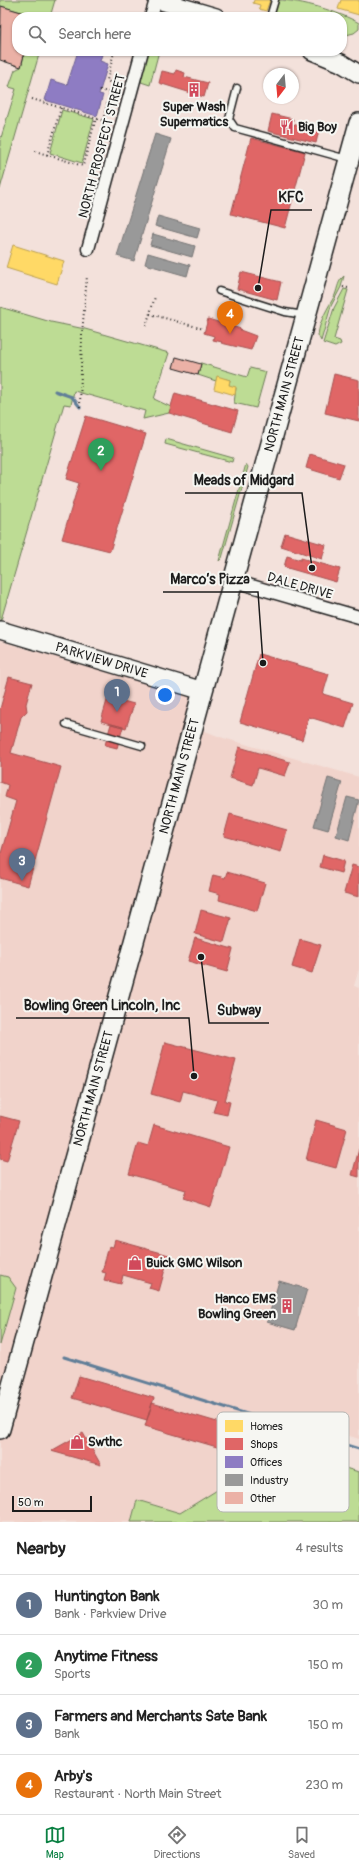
<!DOCTYPE html>
<html lang="en">
<head>
<meta charset="utf-8">
<style>
	body { margin:0; font-family:Pangolin,sans-serif; background:#f6f6f6; color:#222 }
	.compass { position:absolute; left:263px; top:68px; width:36px; height:36px; border-radius:50%; background:#fff; box-shadow:0 1px 3px #0004; rotate:196deg }
	.scale { position:absolute; left:12px; bottom:10px; width:80px; box-sizing:border-box; padding-left:4px; border:2px solid #1c1c1c; border-top:0; font-size:11px; line-height:14px; white-space:nowrap; color:#1c1c1c; -webkit-text-stroke:3px #f6f6f2; paint-order:stroke }
	.you { position:absolute; left:165px; top:695px; width:14px; height:14px; margin:-10px; border:3px solid #fff; border-radius:50%; background:#1a73e8; box-shadow:0 0 0 6px #1a73e833 }
	.badge { display:grid; place-items:center; width:26px; height:26px; border-radius:50%; background:#0b8043; color:#fff; font-size:13px; font-weight:700 }
	.pin { position:absolute; translate:-50% -33px; filter:drop-shadow(0 1px 2px #0008) }
	.pin::after { content:''; position:absolute; top:21px; width:14px; height:12px; background:inherit; clip-path:polygon(0 0,100% 0,50% 100%) }
	.list { margin:0; padding:0; list-style:none }
	h2 { display:flex; justify-content:space-between; align-items:center; height:52px; margin:0; padding:0 16px; font-size:17px }
	h2 small { font-size:13px; font-weight:400; color:#767676 }
	.list li { display:grid; grid-template-columns:26px 1fr auto; gap:12px; align-items:center; box-sizing:border-box; height:60px; padding:0 16px; border-top:1px solid #e0e0e0 }
	.list b { display:block; font-size:15px; white-space:nowrap }
	.list p { margin:0; font-size:13px; white-space:nowrap; color:#767676 }
	.list em { font-size:13px; font-style:normal; color:#767676 }
	.icon { flex:none; width:22px; height:22px; fill:none; stroke:currentColor; stroke-width:2; stroke-linecap:round; stroke-linejoin:round }
	.map { position:relative; flex:none; width:359px; height:1522px; overflow:hidden }
	.search { position:absolute; background:#fff; box-shadow:0 1px 3px #0004; left:12px; right:12px; top:12px; height:44px; display:flex; align-items:center; gap:10px; box-sizing:border-box; padding:0 14px; border-radius:16px; color:#767676; font-size:15px }
	.sheet { height:292px; background:#fff }
	nav { display:flex; justify-content:space-around; align-items:center; box-sizing:border-box; height:56px; border-top:1px solid #e0e0e0; background:#fff; font-size:11px; color:#767676 }
	nav a { display:grid; justify-items:center; gap:2px }
	nav .on { color:#0b8043 }
	.map>svg:first-child { display:block }
	.built { fill:#f1d3cb }
	.green { fill:#bddc94; stroke:#6c7c58 }
	.homes { fill:#ffd966; stroke:#bba050 }
	.shops { fill:#e06666; stroke:#a55050 }
	.offices { fill:#8e7cc3; stroke:#6c5f91 }
	.industry { fill:#999; stroke:#747474 }
	.lines { fill:none; stroke-linecap:round; stroke-linejoin:round }
	.stream { stroke:#617e98; stroke-width:3 }
	.building { fill:#ebb1a6; stroke:#1c1c1c }
	.lane-casing { stroke:#1c1c1c; stroke-width:9 }
	.street-casing { stroke:#1c1c1c; stroke-width:15 }
	.secondary-casing { stroke:#1c1c1c; stroke-width:20 }
	.primary-casing { stroke:#1c1c1c; stroke-width:22 }
	.path { stroke:#1c1c1c; stroke-width:2; stroke-dasharray:1 3; stroke-linecap:butt }
	.lane { stroke:#f6f6f2; stroke-width:6 }
	.street { stroke:#f6f6f2; stroke-width:12 }
	.secondary { stroke:#f6f6f2; stroke-width:17 }
	.primary { stroke:#f6f6f2; stroke-width:19 }
	.labels { text-anchor:middle; dominant-baseline:central; stroke-width:4; stroke-linejoin:round; paint-order:stroke }
	.poi-label { font-size:13px; font-weight:bold; fill:#1c1c1c; stroke:#f6f6f2; text-anchor:start }
	.street-label { font-size:13px; fill:#1c1c1c; stroke:#f6f6f2 }
	.key { fill:#f6f6f2; stroke:#b5b5b2; stroke-width:1 }
	.key-label { font-size:11px; fill:#1c1c1c }
	.leader { fill:none; stroke:#1c1c1c; stroke-width:1.5 }
	.callout-dot { fill:#1c1c1c; stroke:#f6f6f2; stroke-width:1.5 }
	.callout-label { font-size:14px; text-anchor:middle; font-weight:bold; fill:#1c1c1c; stroke:#f6f6f2; stroke-width:4; stroke-linejoin:round; paint-order:stroke }
</style>
</head>
<body>
<div class="map">
<svg width="359" height="1522" viewBox="0 0 359 1522">
	<rect width="100%" height="100%" fill="#f3e1db"/>
	<filter id="ink" filterUnits="userSpaceOnUse"><feTurbulence type="fractalNoise" baseFrequency=".025" numOctaves="2"/><feDisplacementMap in="SourceGraphic" scale="8" xChannelSelector="R" yChannelSelector="G"/><feConvolveMatrix kernelMatrix="1 2 1 2 8 2 1 2 1" color-interpolation-filters="sRGB"/></filter>
	<g filter="url(#ink)">
		<path class="built" d="M 0,641 L 193,697 L 186,723 L 220,737 L 359,777 L 359,969 L 354,986 L 359,988 L 359,1439 L 293,1418 L 282,1450 L 180,1513 L 137,1500 L 131,1522 L 0,1522 L 0,1345 L 16,1288 L 0,1275 Z"/>
		<path class="green" d="M 0,0 L 55,0 L 50,17 L 38,17 L 0,6 Z
			M 278,0 C 300,0 340,12 359,23 L 359,29 L 354,33 L 342,36 L 342,17 L 274,17 Z
			M 25,51 L 40,51 L 0,189 L 0,141 L 16,89 L 9,87 L 15,70 L 21,67 Z
			M 147,51 L 159,51 L 150,85 L 141,82 L 141,73 Z
			M 62,110 L 94,119 L 82,163 L 50,153 Z
			M 344,276 L 341,287 L 331,306 L 321,341 L 318,335 C 320,319 328,308 335,295 C 338,287 338,281 344,276 Z
			M 344,289 L 348,290 L 334,339 L 340,341 L 341,344 L 335,347 L 323,343 L 334,308 Z
			M 0,307 L 51,322 L 85,329 L 169,353 L 154,399 L 171,407 L 169,413 L 143,419 L 145,411 L 74,391 L 71,405 L 64,404 L 1,620 L 0,620 Z
			M 201,363 L 247,377 L 250,368 L 266,372 L 256,408 L 234,403 L 236,388 L 229,385 L 230,380 L 217,377 L 216,381 L 198,375 Z
			M 166,439 L 233,458 L 232,462 L 165,444 Z
			M 246,464 L 248,467 L 222,558 L 219,561 Z
			M 0,1275 L 8,1277 L 16,1288 L 0,1345 Z
			M 282,1450 L 359,1472 L 359,1522 L 131,1522 L 137,1500 L 180,1513 Z"/>
		<path class="homes" d="M 254,0 L 270,0 L 266,11 L 259,9 L 260,5 L 253,3 Z
			M 341,0 L 359,0 L 359,15 L 338,9 Z
			M 13,245 L 64,261 L 57,284 L 6,268 Z
			M 217,376 L 230,380 L 229,385 L 236,387 L 235,395 L 214,389 Z"/>
		<path class="shops" d="M 176,70 L 185,73 L 184,77 L 208,83 L 204,97 L 159,83 L 162,71 L 175,74 Z
			M 272,114 L 293,119 L 292,124 L 319,130 L 316,143 L 268,131 Z
			M 251,138 L 305,152 L 285,228 L 231,214 Z
			M 241,272 L 281,282 L 277,300 L 237,289 Z
			M 208,319 L 241,329 L 240,330 L 256,336 L 251,350 L 221,343 L 222,342 L 213,340 L 214,336 L 204,333 Z
			M 334,374 L 359,380 L 359,421 L 325,413 Z
			M 175,393 L 238,411 L 232,432 L 169,413 Z
			M 86,416 L 146,434 L 110,551 L 62,539 L 79,483 L 66,479 Z
			M 310,454 L 344,464 L 339,478 L 306,468 Z
			M 285,533 L 326,545 L 322,559 L 281,546 Z
			M 287,556 L 301,560 L 301,558 L 340,569 L 336,582 L 284,567 Z
			M 259,654 L 329,674 L 323,694 L 353,703 L 345,728 L 309,717 L 302,740 L 240,722 Z
			M 9,677 L 32,683 L 26,704 L 27,711 L 21,717 L 11,753 L 61,767 L 28,886 L 0,878 L 0,852 L 1,853 L 16,801 L 5,797 L 8,785 L 0,782 L 0,709 Z
			M 108,697 L 134,704 L 126,728 L 101,721 Z
			M 111,724 L 123,727 L 117,748 L 105,745 Z
			M 239,747 L 290,762 L 285,776 L 258,768 L 253,785 L 230,778 Z
			M 230,814 L 287,830 L 281,852 L 224,836 Z
			M 323,855 L 344,861 L 341,873 L 320,867 Z
			M 352,865 L 359,867 L 359,897 L 344,893 Z
			M 227,872 L 265,883 L 257,911 L 219,900 L 220,894 L 209,891 L 213,875 L 225,878 Z
			M 201,910 L 231,918 L 224,942 L 195,934 Z
			M 195,938 L 233,949 L 227,972 L 188,961 Z
			M 300,939 L 321,945 L 312,973 L 292,967 Z
			M 165,1042 L 236,1060 L 225,1101 L 230,1102 L 227,1115 L 213,1112 L 217,1100 L 183,1091 L 180,1102 L 151,1094 Z
			M 0,1116 L 19,1121 L 7,1161 L 0,1159 Z
			M 316,1120 L 347,1129 L 336,1168 L 306,1160 Z
			M 154,1125 L 229,1147 L 211,1207 L 183,1198 L 186,1190 L 129,1174 L 138,1143 L 148,1146 Z
			M 359,1149 L 359,1177 L 352,1175 Z
			M 115,1240 L 169,1255 L 159,1291 L 149,1288 L 151,1283 L 123,1275 L 121,1284 L 104,1280 L 106,1273 L 102,1272 L 109,1246 L 113,1247 Z
			M 79,1376 L 154,1398 L 147,1420 L 72,1398 Z
			M 152,1403 L 248,1431 L 241,1454 L 145,1426 Z
			M 83,1433 L 101,1465 L 51,1451 Z"/>
		<path class="offices" d="M 78,51 L 103,51 L 100,61 L 108,64 L 99,94 L 103,95 L 97,116 L 45,100 L 51,80 L 67,85 Z"/>
		<path class="industry" d="M 155,134 L 171,139 L 134,261 L 117,256 Z
			M 158,216 L 200,228 L 197,238 L 155,226 Z
			M 153,234 L 195,246 L 192,257 L 150,245 Z
			M 148,253 L 190,265 L 187,276 L 145,264 Z
			M 328,778 L 342,782 L 328,830 L 314,826 Z
			M 347,797 L 359,800 L 349,840 L 336,836 Z
			M 279,1281 L 307,1289 L 295,1330 L 267,1322 Z"/>
		<g class="lines">
			<path class="stream" d="M 55,391 L 72,397 L 80,407
				M 64,1357 L 359,1449"/>
		</g>
		<path class="building" d="M 1,6 L 38,17 L 17,17 L 17,51 L 25,51 L 21,67 L 0,60 Z
			M 176,357 L 201,364 L 198,375 L 173,368 Z"/>
		<g class="lines">
			<defs>
				<path id="lane" d="M 270,17 L 275,0
					M 237,88 L 229,119 L 235,128 L 347,159
					M 219,291 L 285,312 L 304,315
					M 66,724 L 142,746"/>
				<path id="street" d="M 151,17 L 156,0
					M 88,249 L 142,51
					M 234,581 L 359,617"/>
				<g id="secondary">
					<path d="M 158,0 L 216,17"/>
					<path d="M 312,51 L 341,63 L 359,74"/>
					<path id="s1" d="M 0,630 L 203,691"/>
				</g>
				<g id="primary">
					<path id="s2" d="M 0,1429 L 359,123"/>
				</g>
			</defs>
			<use href="#lane" class="lane-casing"/>
			<use href="#street" class="street-casing"/>
			<use href="#secondary" class="secondary-casing"/>
			<use href="#primary" class="primary-casing"/>
			<path class="path" d="M 100,90 L 119,95
				M 32,99 L 111,123
				M 103,120 L 112,85 L 107,80 L 114,52 L 112,51
				M 35,151 L 83,166 L 96,118
				M 47,155 L 61,108
				M 343,287 L 348,288
				M 150,314 L 204,329
				M 146,326 L 155,297
				M 80,407 L 82,334 L 87,276"/>
			<use href="#lane" class="lane"/>
			<use href="#street" class="street"/>
			<use href="#secondary" class="secondary"/>
			<use href="#primary" class="primary"/>
		</g>
	</g>
	<defs>
		<symbol id="building-bare" viewBox="-9 -9 18 18"><path d="M-4-6H4V6H1V3H-1V6H-4ZM-2.5-4.3h1.7v1.8h-1.7ZM.8-4.3h1.7v1.8H.8ZM-2.5-1h1.7V.8h-1.7ZM.8-1h1.7V.8H.8Z" fill="#d1495b" stroke="#f6f6f2" stroke-width="2.5" paint-order="stroke"/></symbol>
		<symbol id="restaurant-bare" viewBox="-9 -9 18 18"><path d="M-5-6h1v4h1v-4h1v4h1v-4h1v5L-1.5 .5V6h-2V.5L-5-1ZM5-6V6H3V1.5H1.5Q1.5-4 5-6Z" fill="#d1495b" stroke="#f6f6f2" stroke-width="2.5" paint-order="stroke"/></symbol>
		<symbol id="shop-bare" viewBox="-9 -9 18 18"><path d="M-5-2.5h2.3a2.7 3.5 0 0 1 5.4 0H5L5.5 6h-11ZM-1.5-2.5h3a1.5 2.3 0 0 0-3 0Z" fill="#d1495b" stroke="#f6f6f2" stroke-width="2.5" paint-order="stroke"/></symbol>
	</defs>
	<g fill-rule="evenodd">
		<use href="#building-bare" x="184" y="80" width="20" height="20"/>
		<use href="#restaurant-bare" x="277" y="117" width="20" height="20"/>
		<use href="#shop-bare" x="125" y="1253" width="20" height="20"/>
		<use href="#building-bare" x="277" y="1296" width="20" height="20"/>
		<use href="#shop-bare" x="67" y="1432" width="20" height="20"/>
	</g>
	<g class="labels">
		<g class="poi-label">
			<text x="194" y="107" text-anchor="middle">Super Wash<tspan x="194" dy="15">Supermatics</tspan></text>
			<text x="298" y="127">Big Boy</text>
			<text x="146" y="1263">Buick GMC Wilson</text>
			<text x="276" y="1299" text-anchor="end">Hanco EMS<tspan x="276" dy="15">Bowling Green</tspan></text>
			<text x="88" y="1442">Swthc</text>
		</g>
		<g class="street-label">
			<text transform="translate(102 146) rotate(-75)">NORTH PROSPECT STREET</text>
			<text stroke="none"><textPath href="#s2" startOffset="1073">NORTH MAIN STREET</textPath></text>
			<text transform="translate(300 586) rotate(16)">DALE DRIVE</text>
			<text stroke="none"><textPath href="#s1" startOffset="106">PARKVIEW DRIVE</textPath></text>
			<text stroke="none"><textPath href="#s2" startOffset="677">NORTH MAIN STREET</textPath></text>
			<text stroke="none"><textPath href="#s2" startOffset="353">NORTH MAIN STREET</textPath></text>
		</g>
	</g>
	<rect x="217" y="1412" width="132" height="100" rx="6" class="key"/>
	<rect x="225" y="1420" width="18" height="12" fill="#ffd966"/>
	<rect x="225" y="1438" width="18" height="12" fill="#e06666"/>
	<rect x="225" y="1456" width="18" height="12" fill="#8e7cc3"/>
	<rect x="225" y="1474" width="18" height="12" fill="#999"/>
	<rect x="225" y="1492" width="18" height="12" fill="#ebb1a6"/>
	<g class="key-label">
		<text x="250" y="1430">Homes</text>
		<text x="250" y="1448">Shops</text>
		<text x="250" y="1466">Offices</text>
		<text x="250" y="1484">Industry</text>
		<text x="250" y="1502">Other</text>
	</g>
	<path class="leader" d="M258 288L271 210H312M312 568L302 493H185M263 663L258 592H163M194 1076L189 1018H16M201 957L209 1023H269"/>
	<g class="callout-dot">
		<circle cx="258" cy="288" r="4"/>
		<circle cx="312" cy="568" r="4"/>
		<circle cx="263" cy="663" r="4"/>
		<circle cx="194" cy="1076" r="4"/>
		<circle cx="201" cy="957" r="4"/>
	</g>
	<g class="callout-label">
		<text x="291" y="202">KFC</text>
		<text x="244" y="485">Meads of Midgard</text>
		<text x="210" y="584">Marco’s Pizza</text>
		<text x="102" y="1010">Bowling Green Lincoln, Inc</text>
		<text x="239" y="1015">Subway</text>
	</g>
</svg>
<svg class="compass" viewBox="-18 -18 36 36"><path d="M0-13l5 13h-10z" fill="#e53935"/><path d="M0 13l5-13h-10z" fill="#767676"/></svg>
<div class="scale">50 m</div>
<div class="you"></div>
<div class="pin badge" style="left:117px;top:712px;background:#5c6f8a">1</div>
<div class="pin badge" style="left:101px;top:471px;background:#2e9e5b">2</div>
<div class="pin badge" style="left:22px;top:881px;background:#5c6f8a">3</div>
<div class="pin badge" style="left:230px;top:334px;background:#e8710a">4</div>
<div class="search"><svg class="icon" aria-label="search" viewBox="0 0 24 24"><circle cx="10" cy="10" r="6"/><path d="M15 15l6 6"/></svg>Search here</div>
</div>
<section class="sheet">
<h2>Nearby<small>4 results</small></h2>
<ul class="list">
<li><span class="badge" style="background:#5c6f8a">1</span><div><b>Huntington Bank</b><p>Bank · Parkview Drive</p></div><em>30 m</em></li>
<li><span class="badge" style="background:#2e9e5b">2</span><div><b>Anytime Fitness</b><p>Sports</p></div><em>150 m</em></li>
<li><span class="badge" style="background:#5c6f8a">3</span><div><b>Farmers and Merchants Sate Bank</b><p>Bank</p></div><em>150 m</em></li>
<li><span class="badge" style="background:#e8710a">4</span><div><b>Arby's</b><p>Restaurant · North Main Street</p></div><em>230 m</em></li>
</ul>
</section>
<nav>
<a class="on"><svg class="icon" aria-label="map" viewBox="0 0 24 24"><path d="M3 6l6-2 6 2 6-2v14l-6 2-6-2-6 2zM9 4v14M15 6v14"/></svg>Map</a>
<a><svg class="icon" aria-label="directions" viewBox="0 0 24 24"><path d="M12 3l9 9-9 9-9-9zM9 14v-3h6M13 9l2 2-2 2"/></svg>Directions</a>
<a><svg class="icon" aria-label="saved" viewBox="0 0 24 24"><path d="M7 4h10v16l-5-4-5 4z"/></svg>Saved</a>
</nav>
</body>
</html>
